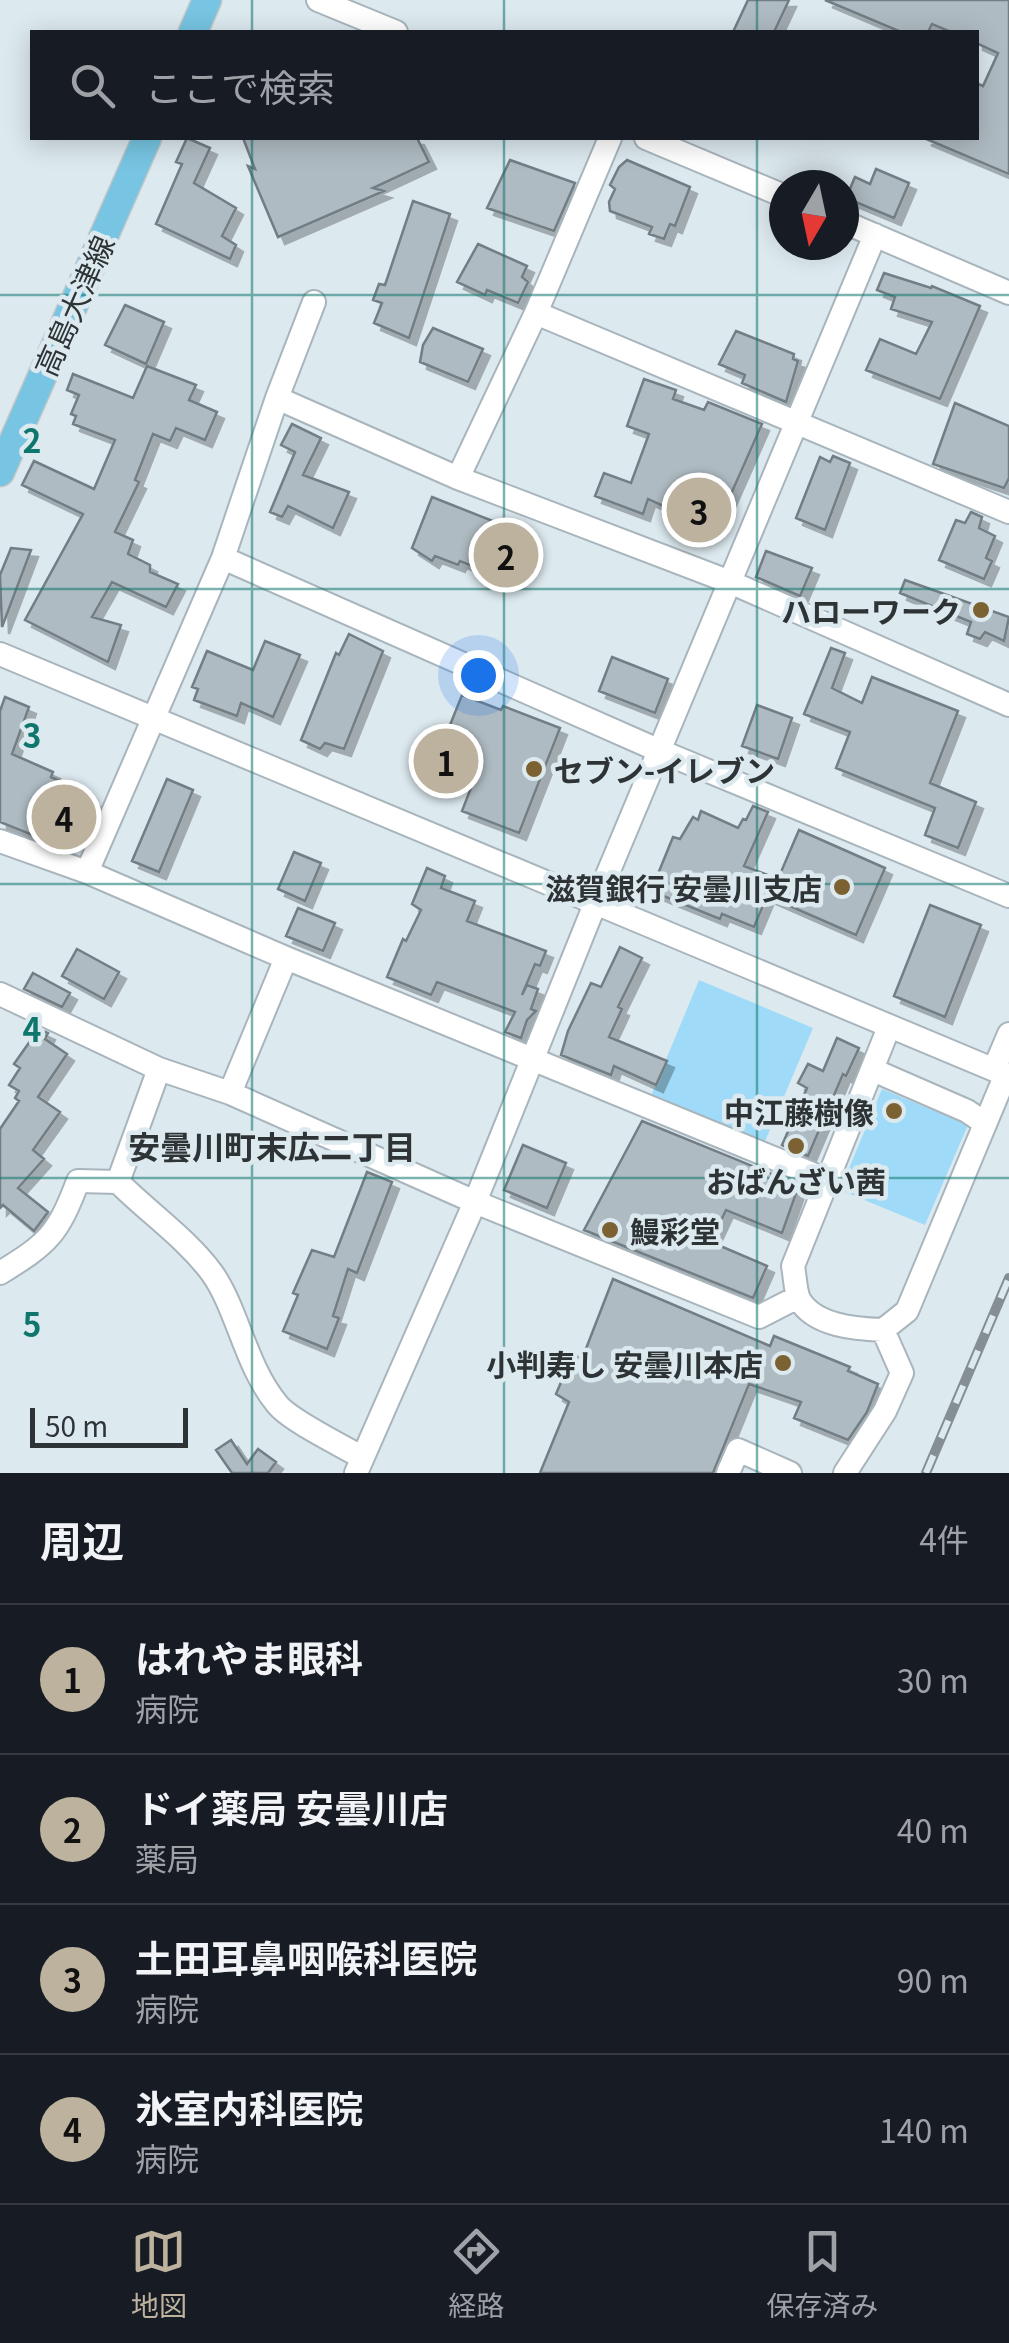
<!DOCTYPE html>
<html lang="ja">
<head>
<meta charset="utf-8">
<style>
	body { margin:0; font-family:Georgia,"Noto Sans JP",serif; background:#242831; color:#f1f3f6 }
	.compass { position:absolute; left:769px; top:170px; width:90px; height:90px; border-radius:50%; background:#171b24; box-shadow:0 5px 25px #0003; rotate:189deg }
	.scale { position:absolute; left:30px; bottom:25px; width:158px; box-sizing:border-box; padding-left:10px; border:5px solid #2e3336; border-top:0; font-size:28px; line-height:35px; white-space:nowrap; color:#2e3336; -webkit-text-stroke:8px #dce9ef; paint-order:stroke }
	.you { position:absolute; left:478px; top:675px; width:35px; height:35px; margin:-25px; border:8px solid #fff; border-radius:50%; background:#1a73e8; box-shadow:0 0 0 15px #1a73e833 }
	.badge { display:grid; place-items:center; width:65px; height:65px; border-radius:50%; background:#bcb29e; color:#111; font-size:32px; font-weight:700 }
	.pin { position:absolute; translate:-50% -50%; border:5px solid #fff; box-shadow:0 2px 10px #0006 }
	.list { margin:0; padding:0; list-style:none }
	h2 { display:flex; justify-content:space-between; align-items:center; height:130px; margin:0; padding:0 40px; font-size:42px }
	h2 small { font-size:32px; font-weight:400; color:#9ea1a6 }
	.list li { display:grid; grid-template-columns:65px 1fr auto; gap:30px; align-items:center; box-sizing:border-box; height:150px; padding:0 40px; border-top:2px solid #363941 }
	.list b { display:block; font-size:38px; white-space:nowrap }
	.list p { margin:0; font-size:32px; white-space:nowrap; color:#9ea1a6 }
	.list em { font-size:32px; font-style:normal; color:#9ea1a6 }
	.icon { flex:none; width:55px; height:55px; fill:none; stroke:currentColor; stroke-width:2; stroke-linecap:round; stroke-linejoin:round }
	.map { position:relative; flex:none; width:1009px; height:1473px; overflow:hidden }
	.search { position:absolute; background:#171b24; box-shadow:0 5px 25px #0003; left:30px; right:30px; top:30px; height:110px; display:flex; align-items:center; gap:25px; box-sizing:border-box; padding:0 35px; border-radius:0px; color:#9ea1a6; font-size:38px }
	.sheet { height:730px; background:#171b24 }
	nav { display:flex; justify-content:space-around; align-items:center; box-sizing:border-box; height:140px; border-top:2px solid #363941; background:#171b24; font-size:28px; color:#9ea1a6 }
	nav a { display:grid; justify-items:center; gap:5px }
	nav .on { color:#bcb29e }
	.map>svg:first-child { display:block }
	.green { fill:#9fdbf9 }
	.building { fill:#afbbc2; stroke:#737e84; stroke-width:2.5; filter:url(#shadow) }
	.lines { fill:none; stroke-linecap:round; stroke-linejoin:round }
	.minor-casing { stroke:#a9b5bc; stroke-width:26 }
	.major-casing { stroke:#c4c6c7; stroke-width:31 }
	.minor { stroke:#fff; stroke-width:22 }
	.major { stroke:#77c5e2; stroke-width:28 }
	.rail-casing { stroke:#858e92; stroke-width:10 }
	.rail { stroke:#dce9ef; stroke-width:6; stroke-dasharray:19; stroke-linecap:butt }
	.grid { fill:none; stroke:#0f766e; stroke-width:2.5; stroke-opacity:0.55 }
	.poi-dot { fill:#7c6233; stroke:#dce9ef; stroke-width:4 }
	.labels { text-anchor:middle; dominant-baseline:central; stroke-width:9; stroke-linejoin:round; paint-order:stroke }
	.street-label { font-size:30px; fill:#2e3336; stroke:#dce9ef }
	.poi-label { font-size:30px; font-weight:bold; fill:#2e3336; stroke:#dce9ef; text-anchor:end }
	.neighbourhood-label { font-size:32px; font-weight:bold; fill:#2e3336; stroke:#dce9ef }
	.grid-label { font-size:32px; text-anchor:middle; font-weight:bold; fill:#0f766e; stroke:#dce9ef; stroke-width:9; stroke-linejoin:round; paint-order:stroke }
</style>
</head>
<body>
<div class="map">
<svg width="1009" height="1473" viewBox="0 0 1009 1473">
	<defs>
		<filter id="shadow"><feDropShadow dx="7" dy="7" stdDeviation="0" flood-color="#0004"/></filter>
	</defs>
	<rect width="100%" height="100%" fill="#dce9ef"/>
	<path class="green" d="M 699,980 L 813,1028 L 763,1146 L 650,1098 Z
		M 882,1089 L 968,1125 L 925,1225 L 840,1190 Z"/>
	<path class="building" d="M 748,0 L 789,0 L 774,32 L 733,32 Z
		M 825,0 L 1009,0 L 1009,174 L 924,138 L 976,138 L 976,83 L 983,86 L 998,53 L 976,43 L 976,32 L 951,32 L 932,24 L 928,32 L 901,32 Z
		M 187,138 L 210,148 L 194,183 L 236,208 L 222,236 L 236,245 L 230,259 L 156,224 L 182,164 L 176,162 Z
		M 243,138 L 417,138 L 429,162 L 373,188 L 384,191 L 278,237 L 248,166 L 255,169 Z
		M 510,160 L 575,183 L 554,231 L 487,208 Z
		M 627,160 L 690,187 L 675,226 L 670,224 L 664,239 L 649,234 L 652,227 L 610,211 L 609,202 L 615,189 L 610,185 L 619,167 Z
		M 876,169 L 909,183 L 894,218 L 846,198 L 855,177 L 870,184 Z
		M 413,201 L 450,214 L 409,338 L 374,323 L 382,303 L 373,300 L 379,284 L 385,285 Z
		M 478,244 L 527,266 L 522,277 L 528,282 L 518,303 L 487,290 L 485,295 L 457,282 Z
		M 884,273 L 931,288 L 932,286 L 980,306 L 940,399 L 866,370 L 880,339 L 916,354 L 932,322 L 891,309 L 895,297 L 877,290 Z
		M 125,305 L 164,322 L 146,364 L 105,345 Z
		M 433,328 L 483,349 L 468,382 L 420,362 L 423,345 Z
		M 736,331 L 794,354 L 793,359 L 798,361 L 786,402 L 742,383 L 745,375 L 719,364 Z
		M 147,366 L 196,385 L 189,400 L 217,412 L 205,440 L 176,428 L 170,441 L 153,434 L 135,480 L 139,482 L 115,532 L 133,540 L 128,554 L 150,565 L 150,572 L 178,584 L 166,607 L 112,582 L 92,617 L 121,625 L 108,662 L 25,620 L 83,514 L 22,485 L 34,461 L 94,489 L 115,440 L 73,424 L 76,416 L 71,414 L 79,395 L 67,390 L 73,374 L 133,398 Z
		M 644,379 L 676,390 L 673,399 L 704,410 L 708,402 L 762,424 L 716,528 L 707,524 L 692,526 L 681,514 L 648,499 L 643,514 L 595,496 L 604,473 L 631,483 L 649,434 L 627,426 Z
		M 955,403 L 1009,426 L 1009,478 L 1004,488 L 933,464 Z
		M 292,424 L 321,438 L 303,475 L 349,492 L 333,528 L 288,506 L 282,517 L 270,512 L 295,452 L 281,445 Z
		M 833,456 L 850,463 L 825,530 L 796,518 L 820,457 L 830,462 Z
		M 432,497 L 528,535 L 510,581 L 460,561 L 458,565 L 435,556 L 432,561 L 412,548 Z
		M 971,512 L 982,517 L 979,528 L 995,536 L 986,558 L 992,561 L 984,579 L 939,560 L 956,520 L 965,523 Z
		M 11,548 L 31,550 L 2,627 L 0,575 Z
		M 766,551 L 812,568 L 800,596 L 756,577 Z
		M 905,580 L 1009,617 L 1004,641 L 985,632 L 980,639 L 967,634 L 971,622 L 900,593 Z
		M 349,634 L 383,651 L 344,749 L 325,743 L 320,749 L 301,740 L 336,653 L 339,655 Z
		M 265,641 L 300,655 L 273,717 L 241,703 L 237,716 L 194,700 L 198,689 L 192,687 L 207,651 L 253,670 Z
		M 831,648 L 845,653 L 832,688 L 862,703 L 872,677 L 958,711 L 930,783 L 976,802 L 958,848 L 925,835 L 935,808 L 836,768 L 850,732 L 804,714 Z
		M 612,657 L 668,679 L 655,713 L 599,691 Z
		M 462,695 L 501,710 L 503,706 L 560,728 L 519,833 L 462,811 L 474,780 L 434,765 Z
		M 5,697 L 29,707 L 12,754 L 53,772 L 51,777 L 66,784 L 63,791 L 99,807 L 84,841 L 68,834 L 62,847 L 0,822 L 0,711 Z
		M 757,705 L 792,718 L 778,759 L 742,746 Z
		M 167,779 L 193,790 L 159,872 L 132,861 Z
		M 753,806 L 768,812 L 744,866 L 778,879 L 799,830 L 885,868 L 856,935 L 767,896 L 754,927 L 722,914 L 720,919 L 651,891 L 673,837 L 680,839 L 693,817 L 698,820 L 701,811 L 738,828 L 743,819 L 746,820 Z
		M 294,852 L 321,863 L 305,901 L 278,889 Z
		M 427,868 L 445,876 L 441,888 L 475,901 L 467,921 L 546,951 L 540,966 L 535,964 L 522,995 L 527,985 L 538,989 L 531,1009 L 536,1011 L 527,1020 L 521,1038 L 505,1032 L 515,1012 L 437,982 L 431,995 L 387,977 L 403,939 L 406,941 L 421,910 L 412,904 Z
		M 930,905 L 981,925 L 945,1017 L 894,996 Z
		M 298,908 L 335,923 L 323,951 L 286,936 Z
		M 620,947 L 642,958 L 618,1007 L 622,1009 L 609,1037 L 667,1061 L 656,1085 L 614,1066 L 611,1075 L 561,1055 L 568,1031 L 591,983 L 601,987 Z
		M 77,949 L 119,972 L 104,999 L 62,976 Z
		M 33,973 L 70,993 L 62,1007 L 24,989 Z
		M 30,1025 L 48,1033 L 45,1039 L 67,1054 L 38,1097 L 60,1112 L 33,1150 L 44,1159 L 18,1188 L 48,1212 L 34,1231 L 3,1205 L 0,1208 L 0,1129 L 19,1101 L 15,1098 L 19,1091 L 9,1085 L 20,1068 L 14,1064 L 33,1037 L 25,1032 Z
		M 837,1038 L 859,1048 L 846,1076 L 843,1074 L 808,1156 L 782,1145 L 807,1088 L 798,1083 L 808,1064 L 823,1071 Z
		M 642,1121 L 799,1185 L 782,1233 L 726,1210 L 711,1242 L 767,1266 L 753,1298 L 584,1230 Z
		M 523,1145 L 566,1163 L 547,1208 L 504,1190 Z
		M 367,1172 L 392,1182 L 357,1273 L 348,1269 L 333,1316 L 339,1318 L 327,1349 L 283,1331 L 298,1295 L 293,1293 L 312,1250 L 334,1257 Z
		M 613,1279 L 770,1346 L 774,1336 L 850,1367 L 848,1371 L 878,1384 L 867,1412 L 848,1440 L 794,1418 L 801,1402 L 749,1384 L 713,1473 L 540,1473 L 569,1402 L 556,1394 L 573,1354 L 582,1359 Z
		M 231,1440 L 247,1464 L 258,1449 L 276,1462 L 268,1473 L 232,1473 L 216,1450 Z"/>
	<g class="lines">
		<defs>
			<path id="minor" d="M 318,0 L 396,32
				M 646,138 L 784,196
				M 844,222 L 1009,293
				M 536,313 L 1009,512
				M 277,398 L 458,478 L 730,582 L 1009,705
				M 458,478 L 536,313 L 610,138
				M 223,558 L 660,751 L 1009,896
				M 0,654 L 1009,1076
				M 0,841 L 87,872 L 286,958 L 827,1180
				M 87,872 L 223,558 L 277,398 L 314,302
				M 0,994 L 159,1069 L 230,1093 L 475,1202 L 759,1317 L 798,1297
				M 889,1027 L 793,1266 C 795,1276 795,1290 799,1299 C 814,1326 856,1329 883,1330 L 907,1311 L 1006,1074
				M 159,1069 L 118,1182 C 149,1213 186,1238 212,1273 C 238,1310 245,1365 277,1404 C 289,1420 341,1445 361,1457
				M 994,1069 L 1009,1034
				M 873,1070 L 967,1111 L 983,1122
				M 230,1093 L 286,958
				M 0,1273 C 49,1243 58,1234 78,1181 L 118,1182
				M 356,1473 L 475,1202 L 595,904 L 875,235
				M 728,1473 L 738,1450 L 790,1473
				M 845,1473 L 885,1411 L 902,1373 L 883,1330"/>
			<path id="major" d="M 193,32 L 207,0
				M 0,472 L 147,138"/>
		</defs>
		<use href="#minor" class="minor-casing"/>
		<use href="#major" class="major-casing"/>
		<use href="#minor" class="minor"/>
		<use href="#major" class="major"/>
		<defs>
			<path id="rail" d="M 926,1473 L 1009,1278"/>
		</defs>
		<use href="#rail" class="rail-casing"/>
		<use href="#rail" class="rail"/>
	</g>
	<path class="grid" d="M 252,0 L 252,32M 504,0 L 504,32M 757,0 L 757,32M 252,138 L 252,1473M 504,138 L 504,1473M 757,138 L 757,1473M 0,295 L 1009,295M 0,589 L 1009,589M 0,884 L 1009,884M 0,1178 L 1009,1178"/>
	<g class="poi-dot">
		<circle cx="981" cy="610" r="10"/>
		<circle cx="534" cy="769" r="10"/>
		<circle cx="842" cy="887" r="10"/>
		<circle cx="894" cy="1111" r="10"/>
		<circle cx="796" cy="1146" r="10"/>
		<circle cx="610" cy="1230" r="10"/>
		<circle cx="783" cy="1363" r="10"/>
	</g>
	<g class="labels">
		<g class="street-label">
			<text transform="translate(73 305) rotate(-66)">高島大津線</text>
		</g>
		<g class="poi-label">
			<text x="961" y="610">ハローワーク</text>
			<text x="554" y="769" text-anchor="start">セブン-イレブン</text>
			<text x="822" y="887">滋賀銀行 安曇川支店</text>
			<text x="874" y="1111">中江藤樹像</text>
			<text x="796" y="1180" text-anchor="middle">おばんざい茜</text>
			<text x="630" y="1230" text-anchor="start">鰻彩堂</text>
			<text x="763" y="1363">小判寿し 安曇川本店</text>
		</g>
		<g class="neighbourhood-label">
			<text x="272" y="1145">安曇川町末広二丁目</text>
		</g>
	</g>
	<g class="grid-label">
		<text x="32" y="453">2</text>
		<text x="32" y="748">3</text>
		<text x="32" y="1042">4</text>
		<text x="32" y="1337">5</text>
	</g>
</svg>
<svg class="compass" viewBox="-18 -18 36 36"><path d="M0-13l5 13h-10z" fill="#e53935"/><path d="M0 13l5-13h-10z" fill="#9ea1a6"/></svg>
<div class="scale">50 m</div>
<div class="you"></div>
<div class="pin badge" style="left:446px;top:761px">1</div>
<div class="pin badge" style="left:506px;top:555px">2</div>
<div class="pin badge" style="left:699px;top:510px">3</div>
<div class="pin badge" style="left:64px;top:817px">4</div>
<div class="search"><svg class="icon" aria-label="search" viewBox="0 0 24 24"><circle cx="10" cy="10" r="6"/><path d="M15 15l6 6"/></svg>ここで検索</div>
</div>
<section class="sheet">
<h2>周辺<small>4件</small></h2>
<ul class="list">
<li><span class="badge">1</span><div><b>はれやま眼科</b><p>病院</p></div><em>30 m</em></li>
<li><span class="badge">2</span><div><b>ドイ薬局 安曇川店</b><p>薬局</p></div><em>40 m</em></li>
<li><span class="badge">3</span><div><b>土田耳鼻咽喉科医院</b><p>病院</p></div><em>90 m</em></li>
<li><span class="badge">4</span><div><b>氷室内科医院</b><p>病院</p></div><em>140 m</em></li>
</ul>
</section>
<nav>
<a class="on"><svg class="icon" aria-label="map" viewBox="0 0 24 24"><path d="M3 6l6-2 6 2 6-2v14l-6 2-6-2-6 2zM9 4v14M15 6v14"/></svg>地図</a>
<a><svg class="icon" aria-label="directions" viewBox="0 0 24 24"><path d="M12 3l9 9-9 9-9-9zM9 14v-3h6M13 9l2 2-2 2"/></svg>経路</a>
<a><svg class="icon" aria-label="saved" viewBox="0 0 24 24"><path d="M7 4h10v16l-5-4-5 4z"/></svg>保存済み</a>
</nav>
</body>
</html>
